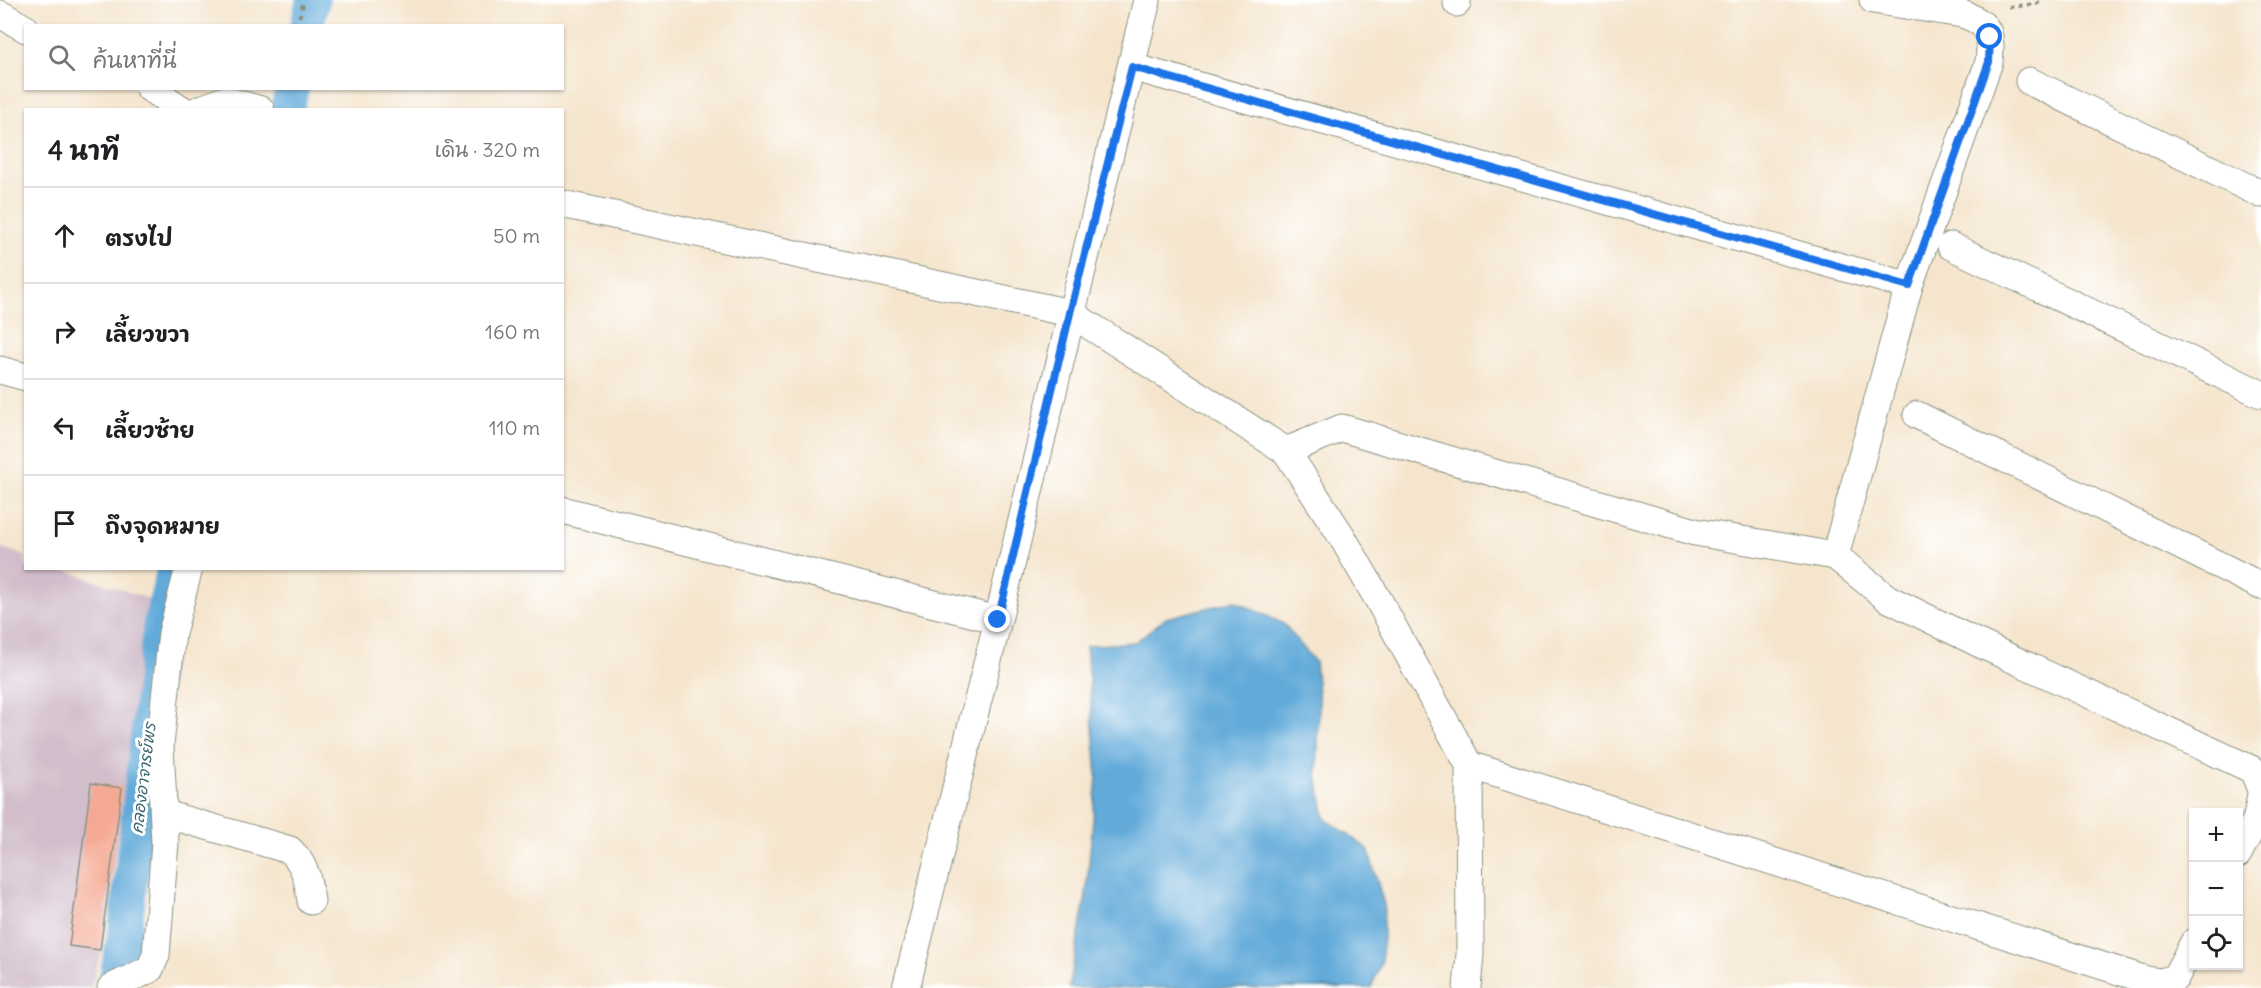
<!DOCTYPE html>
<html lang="th">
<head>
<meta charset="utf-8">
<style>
	body { margin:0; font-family:Delius,"Playpen Sans Thai",sans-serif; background:#f2f2f2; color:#202124 }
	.controls { position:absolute; right:18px; bottom:18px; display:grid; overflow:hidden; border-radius:0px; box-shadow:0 2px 4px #0004 }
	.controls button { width:54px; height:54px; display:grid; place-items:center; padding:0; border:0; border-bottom:2px solid #e0e0e0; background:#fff; color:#202124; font:30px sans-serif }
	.stop { position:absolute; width:18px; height:18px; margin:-14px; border:4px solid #1a73e8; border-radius:50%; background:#fff }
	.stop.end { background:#1a73e8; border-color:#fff; box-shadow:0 2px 6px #0008 }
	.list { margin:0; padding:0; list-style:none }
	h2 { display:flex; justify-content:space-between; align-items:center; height:78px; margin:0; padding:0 24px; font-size:26px }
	h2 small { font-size:20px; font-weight:400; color:#757577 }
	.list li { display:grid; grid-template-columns:39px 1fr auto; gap:18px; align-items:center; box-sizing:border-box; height:96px; padding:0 24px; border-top:2px solid #e0e0e0 }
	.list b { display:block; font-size:22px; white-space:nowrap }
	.list em { font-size:20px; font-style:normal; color:#757577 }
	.icon { flex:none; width:33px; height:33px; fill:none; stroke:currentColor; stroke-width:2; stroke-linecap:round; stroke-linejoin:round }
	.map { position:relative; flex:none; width:2261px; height:988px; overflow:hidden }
	.search { position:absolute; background:#fff; box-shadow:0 2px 4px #0004; left:24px; top:24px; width:540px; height:66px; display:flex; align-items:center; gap:15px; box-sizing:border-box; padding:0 21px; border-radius:0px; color:#757577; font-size:22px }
	.panel { position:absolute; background:#fff; box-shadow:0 2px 4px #0004; left:24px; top:108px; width:540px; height:462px; border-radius:0px }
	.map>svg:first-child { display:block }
	.industrial { fill:#d1bdcb }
	.water { fill:#62aad9; stroke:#407486; stroke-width:1.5 }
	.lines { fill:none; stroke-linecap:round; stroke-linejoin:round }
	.canal { stroke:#62aad9; stroke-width:34 }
	.building { fill:#f5a892 }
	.minor-casing { stroke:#8a9180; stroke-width:29 }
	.path { stroke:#8a9180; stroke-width:4; stroke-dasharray:4.5 4.5; stroke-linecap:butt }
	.minor { stroke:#fff; stroke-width:27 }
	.route { stroke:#1a73e8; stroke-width:8 }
	.labels { text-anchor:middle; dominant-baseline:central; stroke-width:6; stroke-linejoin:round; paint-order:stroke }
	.water-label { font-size:16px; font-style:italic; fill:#36636e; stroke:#fff }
</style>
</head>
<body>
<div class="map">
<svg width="2261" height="988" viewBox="0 0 2261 988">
	<rect width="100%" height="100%" fill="#fff"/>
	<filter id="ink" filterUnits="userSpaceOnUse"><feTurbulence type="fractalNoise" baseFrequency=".0167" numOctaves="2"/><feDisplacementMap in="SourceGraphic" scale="12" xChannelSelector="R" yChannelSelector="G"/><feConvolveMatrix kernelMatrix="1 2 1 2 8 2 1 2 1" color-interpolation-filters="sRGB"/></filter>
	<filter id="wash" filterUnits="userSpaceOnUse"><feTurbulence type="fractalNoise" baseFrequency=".008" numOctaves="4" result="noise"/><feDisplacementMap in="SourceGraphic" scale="24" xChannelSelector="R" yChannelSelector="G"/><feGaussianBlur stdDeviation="1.35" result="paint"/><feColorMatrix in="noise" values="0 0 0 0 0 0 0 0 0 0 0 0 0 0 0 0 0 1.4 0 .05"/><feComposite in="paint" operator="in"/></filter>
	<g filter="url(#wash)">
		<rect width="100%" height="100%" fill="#f5e5cd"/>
		<path class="industrial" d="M 0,547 L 25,556 L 26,568 L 61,569 L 152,600 L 102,950 L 91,988 L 0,988 Z"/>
		<path class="water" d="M 1235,601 L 1284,624 L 1315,662 L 1319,703 L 1317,776 L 1325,818 L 1368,849 L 1384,905 L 1382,960 L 1371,988 L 1069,988 L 1086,895 L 1097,776 L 1086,646 L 1135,642 L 1166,618 Z"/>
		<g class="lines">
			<path class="canal" d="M 307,26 L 313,0
				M 287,110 L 292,88
				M 114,988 L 125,931 L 160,624 L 174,568"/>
		</g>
		<g id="blocks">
			<path class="building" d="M 91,783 L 122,788 L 100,950 L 69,946 Z"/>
		</g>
	</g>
	<g filter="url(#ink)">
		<use href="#blocks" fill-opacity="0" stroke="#8a9180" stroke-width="1.5"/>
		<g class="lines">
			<defs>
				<path id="minor" d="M 1457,3 L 1457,0
					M 0,14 L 26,29
					M 1132,67 L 1909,286
					M 2029,81 L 2261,194
					M 149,88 L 183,110
					M 198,110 L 225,100 L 261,110
					M 562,204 L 1070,313 L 1286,451 L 1341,535 L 1379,601 L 1469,765 L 1470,954 L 1467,988
					M 1951,246 L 2261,394
					M 0,370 L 26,377
					M 1917,415 L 2261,586
					M 1286,451 L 1342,428 L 1695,532 L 1835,556 L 1887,598 L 1976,642 L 2253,770 L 2261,790
					M 562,510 L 998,620
					M 1835,556 L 1909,286 L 1989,62 C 1992,34 1990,23 1962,14 L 1873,0
					M 1469,765 L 2147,980 L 2161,982 L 2175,978 L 2194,942
					M 165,814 L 290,850 C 306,865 308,881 311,901
					M 2238,854 L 2257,818 L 2261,794
					M 111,988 L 150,969 L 156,955 L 165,843 L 160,745 L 172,633 L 189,568
					M 906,988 L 998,620 L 1147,0"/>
			</defs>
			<use href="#minor" class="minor-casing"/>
			<path class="path" d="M 2009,7 L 2036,4 L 2043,0
				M 297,26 L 304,0"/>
			<use href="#minor" class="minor"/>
		</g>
	</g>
	<g class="lines" filter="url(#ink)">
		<path class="route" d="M 998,620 L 1070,313 L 1132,67 L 1909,286 L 1989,62 L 1990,37"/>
	</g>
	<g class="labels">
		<g class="water-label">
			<text transform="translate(143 778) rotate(-83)">คลองอาจารย์พร</text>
		</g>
	</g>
</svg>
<div class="controls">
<button>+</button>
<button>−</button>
<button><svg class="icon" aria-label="locate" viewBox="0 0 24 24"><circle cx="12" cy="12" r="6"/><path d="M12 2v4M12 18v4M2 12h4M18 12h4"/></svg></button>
</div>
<div class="stop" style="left:1990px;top:37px"></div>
<div class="stop end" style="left:998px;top:620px"></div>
<div class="search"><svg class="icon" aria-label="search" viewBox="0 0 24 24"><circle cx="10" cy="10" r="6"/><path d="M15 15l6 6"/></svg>ค้นหาที่นี่</div>
<section class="panel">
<h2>4 นาที<small>เดิน · 320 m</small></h2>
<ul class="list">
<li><svg class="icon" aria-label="ahead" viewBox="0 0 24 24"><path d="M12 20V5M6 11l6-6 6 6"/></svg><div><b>ตรงไป</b></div><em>50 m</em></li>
<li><svg class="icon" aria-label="right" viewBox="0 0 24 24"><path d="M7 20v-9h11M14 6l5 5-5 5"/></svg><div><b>เลี้ยวขวา</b></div><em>160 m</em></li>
<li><svg class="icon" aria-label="left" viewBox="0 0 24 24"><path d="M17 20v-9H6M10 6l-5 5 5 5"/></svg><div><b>เลี้ยวซ้าย</b></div><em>110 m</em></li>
<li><svg class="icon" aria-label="arrive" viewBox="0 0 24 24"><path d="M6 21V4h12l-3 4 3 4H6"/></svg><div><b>ถึงจุดหมาย</b></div></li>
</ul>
</section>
</div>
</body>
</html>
